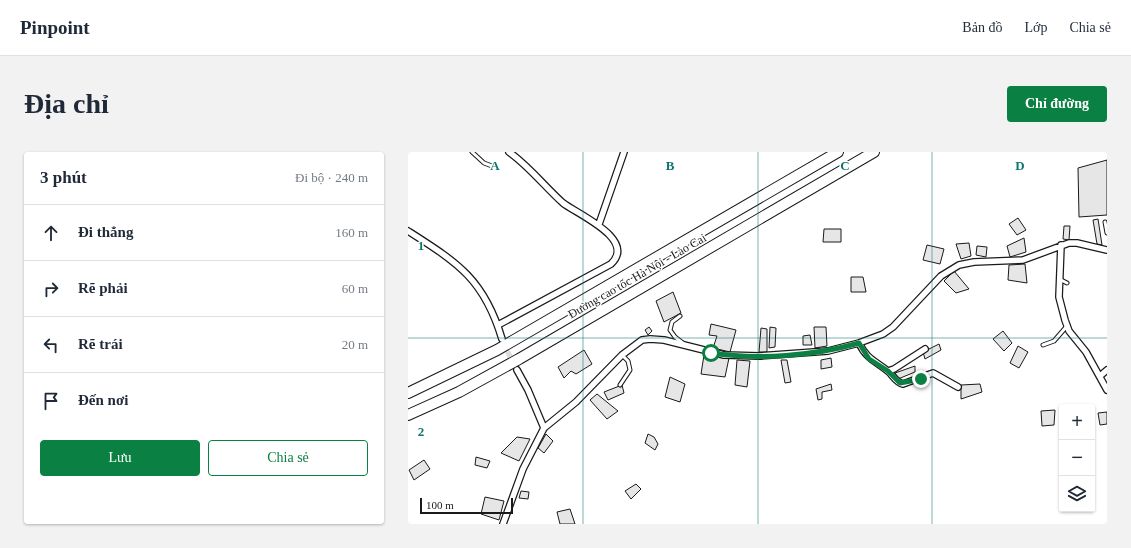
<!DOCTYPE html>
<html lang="vi">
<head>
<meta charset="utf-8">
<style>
	body { margin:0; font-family:"Times New Roman",serif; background:#f2f2f3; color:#1f2937 }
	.controls { position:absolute; right:12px; bottom:12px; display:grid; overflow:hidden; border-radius:4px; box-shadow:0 1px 3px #0004 }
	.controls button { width:36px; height:36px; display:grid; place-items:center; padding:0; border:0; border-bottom:1px solid #e0e1e3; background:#fff; color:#1f2937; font:20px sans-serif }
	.scale { position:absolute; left:12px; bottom:10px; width:93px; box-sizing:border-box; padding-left:4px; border:2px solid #1a1a1a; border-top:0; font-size:11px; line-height:14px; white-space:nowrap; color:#1a1a1a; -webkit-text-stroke:3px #fff; paint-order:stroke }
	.stop { position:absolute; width:12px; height:12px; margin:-9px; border:3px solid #0b8043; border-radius:50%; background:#fff }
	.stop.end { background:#0b8043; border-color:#fff; box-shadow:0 1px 4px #0008 }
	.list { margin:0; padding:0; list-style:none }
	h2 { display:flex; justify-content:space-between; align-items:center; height:52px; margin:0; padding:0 16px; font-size:17px }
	h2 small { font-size:13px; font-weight:400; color:#747a83 }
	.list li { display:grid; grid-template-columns:26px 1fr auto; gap:12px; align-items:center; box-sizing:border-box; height:56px; padding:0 16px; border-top:1px solid #e0e1e3 }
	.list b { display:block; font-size:15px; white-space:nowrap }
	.list em { font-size:13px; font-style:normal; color:#747a83 }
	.actions { display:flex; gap:8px; padding:12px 16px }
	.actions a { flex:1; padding:9px 0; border:1px solid #0b8043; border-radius:4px; text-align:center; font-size:14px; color:#0b8043 }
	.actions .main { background:#0b8043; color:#fff }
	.icon { flex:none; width:22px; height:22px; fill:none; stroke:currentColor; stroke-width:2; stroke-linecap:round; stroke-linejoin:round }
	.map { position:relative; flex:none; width:699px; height:372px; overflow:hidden; border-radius:4px }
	header { display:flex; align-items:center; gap:24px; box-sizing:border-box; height:56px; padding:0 20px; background:#fff; border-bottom:1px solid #e0e1e3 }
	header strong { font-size:19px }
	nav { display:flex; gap:22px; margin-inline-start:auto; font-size:14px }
	.intro { display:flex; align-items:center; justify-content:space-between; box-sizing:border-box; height:96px; padding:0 24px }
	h1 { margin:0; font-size:28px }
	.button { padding:10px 18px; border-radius:4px; background:#0b8043; color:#fff; font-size:14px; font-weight:700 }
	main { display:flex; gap:24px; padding:0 24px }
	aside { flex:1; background:#fff; border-radius:4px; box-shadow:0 1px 3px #0004 }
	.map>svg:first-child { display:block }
	.building { fill:#e6e6e6; stroke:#1a1a1a }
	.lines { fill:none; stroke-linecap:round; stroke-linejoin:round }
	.minor-tunnel { stroke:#ddd; stroke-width:5.5; stroke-dasharray:5.5 3; stroke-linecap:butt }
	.service-casing { stroke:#1a1a1a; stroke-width:5 }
	.minor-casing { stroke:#1a1a1a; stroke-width:8 }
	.motorway-casing { stroke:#1a1a1a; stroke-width:12 }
	.service { stroke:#fff; stroke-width:3 }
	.minor { stroke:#fff; stroke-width:5.5 }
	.motorway { stroke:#fff; stroke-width:10 }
	.route { stroke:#0b8043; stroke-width:5 }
	.grid { fill:none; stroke:#0f766e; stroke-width:1; stroke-opacity:0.55 }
	.labels { text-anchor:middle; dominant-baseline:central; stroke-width:3; stroke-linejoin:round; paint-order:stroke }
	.street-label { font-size:12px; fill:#1a1a1a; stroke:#fff }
	.grid-label { font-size:13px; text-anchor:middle; font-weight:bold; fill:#0f766e; stroke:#fff; stroke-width:3; stroke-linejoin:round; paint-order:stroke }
</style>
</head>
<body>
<header>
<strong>Pinpoint</strong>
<nav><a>Bản đồ</a><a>Lớp</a><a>Chia sẻ</a></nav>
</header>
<div class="intro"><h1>Địa chỉ</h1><a class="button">Chỉ đường</a></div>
<main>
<aside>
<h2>3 phút<small>Đi bộ · 240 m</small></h2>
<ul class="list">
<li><svg class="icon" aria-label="ahead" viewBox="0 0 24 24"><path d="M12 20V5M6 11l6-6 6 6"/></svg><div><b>Đi thẳng</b></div><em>160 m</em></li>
<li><svg class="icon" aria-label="right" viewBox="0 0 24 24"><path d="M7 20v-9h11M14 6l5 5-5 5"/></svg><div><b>Rẽ phải</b></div><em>60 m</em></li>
<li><svg class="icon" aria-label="left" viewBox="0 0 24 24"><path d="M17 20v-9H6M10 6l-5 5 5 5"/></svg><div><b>Rẽ trái</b></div><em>20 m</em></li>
<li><svg class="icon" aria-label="arrive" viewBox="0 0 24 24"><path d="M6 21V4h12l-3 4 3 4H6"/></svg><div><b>Đến nơi</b></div></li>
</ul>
<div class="actions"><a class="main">Lưu</a><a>Chia sẻ</a></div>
</aside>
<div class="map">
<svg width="699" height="372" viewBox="0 0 699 372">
	<rect width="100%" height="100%" fill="#fff"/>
	<path class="building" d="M 699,8 L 699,63 L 671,65 L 670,16 Z
		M 610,66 L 618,78 L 609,83 L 601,72 Z
		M 690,67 L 694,93 L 689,92 L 685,68 Z
		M 656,74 L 662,74 L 661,88 L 655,87 Z
		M 416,77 L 433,77 L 433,90 L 415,90 Z
		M 616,86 L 618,100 L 602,105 L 599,94 Z
		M 561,91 L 563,104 L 553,107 L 548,92 Z
		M 519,93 L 536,97 L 532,112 L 515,108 Z
		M 569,94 L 579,95 L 578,105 L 568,103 Z
		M 617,112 L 619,131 L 600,128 L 601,113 Z
		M 546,119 L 561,137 L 548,141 L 536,129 Z
		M 443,125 L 455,125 L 458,140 L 443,140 Z
		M 265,140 L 273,161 L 256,170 L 248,149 Z
		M 303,172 L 328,178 L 322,200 L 305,196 L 309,184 L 301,183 Z
		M 241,175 L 244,179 L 240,183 L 237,178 Z
		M 362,175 L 368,176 L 367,195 L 361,196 Z
		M 406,175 L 418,175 L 419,194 L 407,196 Z
		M 353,176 L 359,177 L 359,200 L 351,200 Z
		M 595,179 L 604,191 L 596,199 L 585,187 Z
		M 402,183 L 404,193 L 395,193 L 395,184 Z
		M 531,192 L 533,198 L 517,207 L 515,200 Z
		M 610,194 L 620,200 L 611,216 L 602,211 Z
		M 176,198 L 184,212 L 168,222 L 163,219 L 156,226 L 150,215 Z
		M 296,203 L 321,206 L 317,225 L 293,222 Z
		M 423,206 L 424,215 L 413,217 L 413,208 Z
		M 329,208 L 342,209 L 339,235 L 327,233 Z
		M 373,208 L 379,208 L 383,230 L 377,231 Z
		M 507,214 L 507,220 L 490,227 L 487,221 Z
		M 262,225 L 277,232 L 272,250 L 257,245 Z
		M 423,232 L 424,238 L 414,240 L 414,247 L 410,248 L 408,237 Z
		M 572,232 L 574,240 L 553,247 L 553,233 Z
		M 214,233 L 216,241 L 200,248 L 196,240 Z
		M 189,242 L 210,259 L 199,267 L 182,248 Z
		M 647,258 L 646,273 L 634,274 L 633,259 Z
		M 699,260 L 699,272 L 692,273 L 690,261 Z
		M 138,282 L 145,289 L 136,301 L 130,296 Z
		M 240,282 L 246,285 L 250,292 L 247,298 L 237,291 Z
		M 109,285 L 122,287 L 111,309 L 93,301 Z
		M 68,305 L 82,309 L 79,316 L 67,313 Z
		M 16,308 L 22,317 L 6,328 L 1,318 Z
		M 228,332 L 233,337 L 223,347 L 217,339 Z
		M 113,339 L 121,340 L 120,347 L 111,346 Z
		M 77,345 L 96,349 L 91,368 L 73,362 Z
		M 162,357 L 167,372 L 152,372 L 149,360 Z"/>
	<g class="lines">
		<path class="minor-tunnel" d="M 96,192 L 106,213"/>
		<defs>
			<path id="service" d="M 64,0 L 76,11 L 84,14
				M 697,70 L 699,81
				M 653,128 L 659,131
				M 272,164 L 264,170 L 262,178 L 267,185 L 276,192
				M 635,193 L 646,189 L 659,174
				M 212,233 L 222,218 L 220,209 L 214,203"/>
			<path id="minor" d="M 191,72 L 216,0
				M 0,79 C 50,111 76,127 94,187
				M 653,93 L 651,145 L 657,168 L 661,179 L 678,200 L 699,238
				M 90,173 L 203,112 C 229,87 169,62 155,51 C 137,35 121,14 101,0
				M 451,191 C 459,208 468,209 481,220 C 485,224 489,231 495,232 L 525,221 L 550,235
				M 109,218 L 120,238 L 136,276
				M 480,219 L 486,217 L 517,197
				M 692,224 L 699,218
				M 95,372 L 115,317 L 136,276 L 168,250 L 214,203 L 234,188 L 242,187 L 256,188 L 316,203 L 352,204 L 420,199 L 451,191 L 475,182 L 485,175 L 533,124 L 551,113 L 566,110 L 615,108 L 661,91 L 669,91 L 699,98"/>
			<path id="motorway" d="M 0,241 L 89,198 L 430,0
				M 0,263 L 51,240 L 111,207 L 466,0"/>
		</defs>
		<use href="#service" class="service-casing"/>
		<use href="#minor" class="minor-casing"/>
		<use href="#motorway" class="motorway-casing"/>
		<use href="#service" class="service"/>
		<use href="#minor" class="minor"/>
		<use href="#motorway" class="motorway"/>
	</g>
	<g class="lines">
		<path class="route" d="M 303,201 C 350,208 406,204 451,191 L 461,207 L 480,219 L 492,231 L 513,227"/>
	</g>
	<path class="grid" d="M 175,0 L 175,372M 350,0 L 350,372M 524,0 L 524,372M 0,186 L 699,186"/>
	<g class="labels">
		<g class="street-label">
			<text transform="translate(229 124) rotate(-30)">Đường cao tốc Hà Nội - Lào Cai</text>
		</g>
	</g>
	<g class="grid-label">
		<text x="87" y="18">A</text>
		<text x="262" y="18">B</text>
		<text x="437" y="18">C</text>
		<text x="612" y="18">D</text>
		<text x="13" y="98">1</text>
		<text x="13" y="284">2</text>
	</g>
</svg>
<div class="controls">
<button>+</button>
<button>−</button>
<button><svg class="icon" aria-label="layers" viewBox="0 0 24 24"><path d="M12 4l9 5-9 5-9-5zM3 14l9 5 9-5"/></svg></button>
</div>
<div class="scale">100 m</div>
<div class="stop" style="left:303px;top:201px"></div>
<div class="stop end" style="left:513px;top:227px"></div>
</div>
</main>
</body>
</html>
